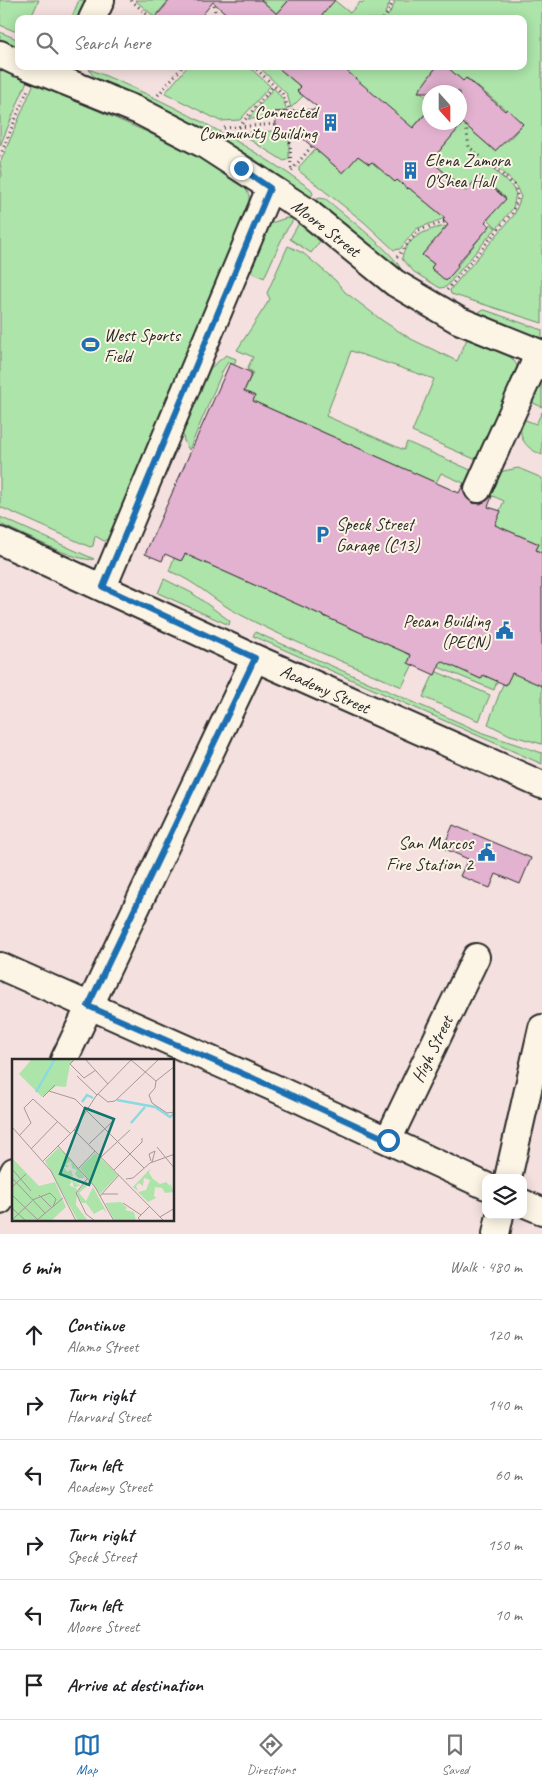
<!DOCTYPE html>
<html lang="en">
<head>
<meta charset="utf-8">
<style>
	body { margin:0; font-family:Caveat,sans-serif; background:#f6f6f6; color:#202124 }
	.controls { position:absolute; right:15px; bottom:15px; display:grid; overflow:hidden; border-radius:10px; box-shadow:0 2px 12px #0003 }
	.controls button { width:45px; height:45px; display:grid; place-items:center; padding:0; border:0; border-bottom:1px solid #e0e0e0; background:#fff; color:#202124; font:25px sans-serif }
	.compass { position:absolute; left:422px; top:85px; width:45px; height:45px; border-radius:50%; background:#fff; box-shadow:0 2px 12px #0003; rotate:159deg }
	.stop { position:absolute; width:15px; height:15px; margin:-11px; border:4px solid #1f6fb2; border-radius:50%; background:#fff }
	.stop.end { background:#1f6fb2; border-color:#fff; box-shadow:0 1px 5px #0008 }
	.list { margin:0; padding:0; list-style:none }
	h2 { display:flex; justify-content:space-between; align-items:center; height:65px; margin:0; padding:0 20px; font-size:21px }
	h2 small { font-size:16px; font-weight:400; color:#757577 }
	.list li { display:grid; grid-template-columns:32px 1fr auto; gap:15px; align-items:center; box-sizing:border-box; height:70px; padding:0 20px; border-top:1px solid #e0e0e0 }
	.list b { display:block; font-size:19px; white-space:nowrap }
	.list p { margin:0; font-size:16px; white-space:nowrap; color:#757577 }
	.list em { font-size:16px; font-style:normal; color:#757577 }
	.icon { flex:none; width:28px; height:28px; fill:none; stroke:currentColor; stroke-width:2; stroke-linecap:round; stroke-linejoin:round }
	.map { position:relative; flex:none; width:542px; height:1234px; overflow:hidden }
	.search { position:absolute; background:#fff; box-shadow:0 2px 12px #0003; left:15px; right:15px; top:15px; height:55px; display:flex; align-items:center; gap:12px; box-sizing:border-box; padding:0 18px; border-radius:10px; color:#757577; font-size:19px }
	.sheet { height:485px; background:#fff }
	nav { display:flex; justify-content:space-around; align-items:center; box-sizing:border-box; height:70px; border-top:1px solid #e0e0e0; background:#fff; font-size:14px; color:#757577 }
	nav a { display:grid; justify-items:center; gap:2px }
	nav .on { color:#1f6fb2 }
	.map>svg:first-child { display:block }
	.green { fill:#ace4a9; stroke:#6c886a }
	.building { fill:#e3b2d0; stroke:#2b2b2b }
	.lines { fill:none; stroke-linecap:round; stroke-linejoin:round }
	.minor-casing { stroke:#2b2b2b; stroke-width:30 }
	.path { stroke:#2b2b2b; stroke-width:3; stroke-dasharray:1 4; stroke-linecap:butt }
	.minor { stroke:#fcf5e5; stroke-width:26 }
	.route { stroke:#1f6fb2; stroke-width:6 }
	.labels { text-anchor:middle; dominant-baseline:central; stroke-width:4; stroke-linejoin:round; paint-order:stroke }
	.poi-label { font-size:18px; fill:#2b2b2b; stroke:#fcf5e5; text-anchor:end }
	.street-label { font-size:18px; fill:#2b2b2b; stroke:#fcf5e5 }
	.inset-river { fill:none; stroke:#89dae1; stroke-width:2.5 }
	.inset-road { fill:none; stroke:#a49897; stroke-width:1 }
	.view { fill:#0f766e; fill-opacity:0.15; stroke:#0f766e; stroke-width:2.5 }
	.inset-edge { fill:none; stroke:#2b2b2b; stroke-width:2.5 }
</style>
</head>
<body>
<div class="map">
<svg width="542" height="1234" viewBox="0 0 542 1234">
	<rect width="100%" height="100%" fill="#f4e1df"/>
	<filter id="ink" filterUnits="userSpaceOnUse"><feTurbulence type="fractalNoise" baseFrequency=".02" numOctaves="2"/><feDisplacementMap in="SourceGraphic" scale="10" xChannelSelector="R" yChannelSelector="G"/><feConvolveMatrix kernelMatrix="1 2 1 2 8 2 1 2 1" color-interpolation-filters="sRGB"/></filter>
	<g filter="url(#ink)">
		<path class="green" d="M 0,0 L 39,0 L 32,15 L 42,19 L 19,19 L 19,33 L 0,25 Z
			M 79,0 L 89,0 L 80,19 L 71,19 Z
			M 135,0 L 169,0 L 157,14 L 163,19 L 157,19 Z
			M 261,0 L 289,0 L 277,14 Z
			M 334,0 L 350,13 L 360,2 L 362,3 L 365,0 L 391,0 L 385,13 L 388,16 L 396,0 L 542,0 L 542,323 L 451,294 L 450,290 L 514,215 L 521,197 L 515,184 L 489,160 L 487,164 L 511,185 L 516,194 L 513,208 L 497,228 L 488,219 L 506,198 L 479,176 L 466,191 L 431,161 L 463,123 L 495,151 L 506,139 L 508,141 L 523,124 L 467,78 L 462,83 L 446,66 L 523,66 L 523,19 L 319,19 Z
			M 0,32 L 19,40 L 19,48 L 0,40 Z
			M 188,66 L 248,66 L 270,86 L 240,120 L 220,121 L 165,93 Z
			M 258,66 L 282,66 L 285,69 L 283,72 L 301,87 L 297,91 L 303,96 L 291,108 L 287,94 Z
			M 341,66 L 437,66 L 420,91 L 429,99 L 429,109 L 401,142 Z
			M 0,69 L 27,81 L 0,146 Z
			M 89,69 C 168,101 241,140 311,189 L 313,194 L 309,198 C 258,159 200,123 141,98 C 126,92 96,86 89,69 Z
			M 34,83 L 147,132 L 201,159 L 243,184 L 249,195 L 249,207 L 111,537 L 104,541 L 95,536 L 93,546 L 90,547 L 0,507 L 0,179 L 2,175 L 0,163 Z
			M 274,88 L 284,101 L 287,112 L 275,112 L 275,118 L 248,119 Z
			M 276,131 L 277,138 L 289,137 L 289,159 L 284,161 L 250,140 L 249,132 Z
			M 315,149 L 343,173 L 358,156 L 369,164 L 372,162 L 395,182 L 397,180 L 408,189 L 409,188 L 445,218 L 416,229 L 400,249 L 394,250 L 364,222 L 299,171 L 299,167 Z
			M 318,198 L 326,199 C 340,212 404,259 402,274 L 315,202 Z
			M 286,218 L 294,219 L 285,232 L 264,278 L 248,270 L 268,224 Z
			M 299,223 L 321,240 L 311,253 L 290,239 Z
			M 491,224 L 496,228 L 446,287 L 440,288 L 414,272 L 402,259 C 404,238 429,228 447,226 L 422,255 L 434,264 L 431,268 L 446,280 Z
			M 288,246 L 303,253 L 335,280 L 345,292 L 383,321 L 411,339 L 457,361 L 467,339 C 483,345 512,350 518,368 L 479,461 L 412,432 L 434,379 L 351,351 L 326,416 L 404,450 L 407,442 L 473,471 L 468,485 L 441,473 L 436,483 L 253,401 L 255,396 L 244,391 L 253,372 L 247,369 L 253,357 L 237,350 L 270,299 L 267,293 Z
			M 485,310 L 542,330 L 542,339 L 479,314 L 480,311 Z
			M 226,355 L 236,359 L 234,365 L 228,362 L 223,370 L 189,450 L 184,441 L 182,428 L 196,380 Z
			M 542,379 L 542,407 L 531,402 Z
			M 542,412 L 542,455 C 526,448 516,438 523,419 L 536,424 Z
			M 518,468 L 542,478 L 542,553 L 536,550 L 539,544 L 499,527 L 451,665 L 481,679 L 483,675 L 497,681 L 494,690 L 438,667 L 450,640 L 443,637 L 504,501 L 488,494 L 499,472 Z
			M 0,517 L 94,559 C 80,564 17,531 0,524 Z
			M 185,554 L 411,655 L 413,664 L 402,687 C 349,664 292,642 241,615 C 215,602 196,581 169,571 L 174,558 L 181,561 Z
			M 164,579 L 192,593 L 230,621 L 229,625 L 158,593 Z
			M 255,632 L 483,733 L 542,753 L 542,764 L 253,636 Z
			M 435,671 L 490,695 L 479,721 L 423,697 Z
			M 507,671 L 542,683 L 542,744 L 510,735 L 488,724 L 503,684 L 506,685 L 509,678 Z"/>
		<path class="building" d="M 170,0 L 261,0 L 277,14 L 289,0 L 335,0 L 319,19 L 232,19 L 213,2 L 199,19 L 154,19 Z
			M 276,66 L 341,66 L 413,128 L 430,109 L 430,122 L 462,122 L 460,120 L 460,92 L 418,92 L 437,66 L 446,66 L 463,81 L 466,78 L 505,111 L 507,109 L 523,124 L 495,151 L 463,123 L 431,161 L 466,191 L 479,176 L 506,199 L 485,222 L 490,226 L 457,264 L 458,267 L 446,281 L 431,268 L 434,264 L 422,255 L 448,225 L 443,220 L 445,218 L 409,188 L 408,189 L 397,180 L 395,182 L 372,162 L 369,164 L 358,156 L 343,173 L 300,136 L 277,138 L 275,112 L 320,109 L 297,91 L 301,87 Z
			M 230,363 L 252,373 L 244,391 L 255,396 L 253,401 L 459,493 L 464,483 L 463,490 L 466,497 L 472,503 L 480,504 L 492,496 L 488,507 L 501,511 L 495,525 L 539,544 L 536,550 L 542,553 L 542,686 L 512,673 L 506,685 L 483,675 L 481,679 L 441,661 L 435,675 L 408,663 L 411,655 L 185,554 L 181,561 L 165,554 L 162,561 L 145,554 Z
			M 453,825 L 531,858 L 520,884 L 496,874 L 490,888 L 460,876 L 468,859 L 443,848 Z"/>
		<g class="lines">
			<defs>
				<path id="minor" d="M 92,19 L 101,0
					M 0,54 L 19,63
					M 27,66 L 139,111 L 205,145 L 305,210 L 395,283 L 458,320 L 542,354
					M 478,489 L 539,353
					M 0,541 L 255,658 L 542,785
					M 103,587 L 270,188
					M 0,966 L 279,1090 L 486,1186
					M 64,1060 L 255,658
					M 388,1140 L 476,957
					M 508,1178 L 542,1028
					M 0,1201 L 14,1171
					M 523,1203 L 542,1211
					M 496,1234 L 500,1215"/>
			</defs>
			<use href="#minor" class="minor-casing"/>
			<path class="path" d="M 131,0 L 152,19
				M 214,5 L 216,19
				M 383,19 L 389,11 L 393,0
				M 253,66 L 282,93 L 289,109
				M 342,67 L 343,66
				M 158,95 L 183,66
				M 239,127 L 274,85
				M 224,128 L 277,124
				M 290,137 L 291,171 L 312,146
				M 0,156 L 28,89
				M 397,257 L 419,230 L 445,222
				M 447,290 L 512,213 L 518,198 L 514,185 L 469,147 L 466,126"/>
			<use href="#minor" class="minor"/>
		</g>
	</g>
	<g class="lines" filter="url(#ink)">
		<path class="route" d="M 241,168 L 270,188 L 103,587 L 255,658 L 88,1006 L 280,1090 L 388,1140"/>
	</g>
	<defs>
		<symbol id="building-bare" viewBox="-9 -9 18 18"><path d="M-4-6H4V6H1V3H-1V6H-4ZM-2.5-4.3h1.7v1.8h-1.7ZM.8-4.3h1.7v1.8H.8ZM-2.5-1h1.7V.8h-1.7ZM.8-1h1.7V.8H.8Z" fill="#1f6fb2" stroke="#fcf5e5" stroke-width="2.5" paint-order="stroke"/></symbol>
		<symbol id="stadium-bare" viewBox="-9 -9 18 18"><path d="M0-5a6.5 5 0 1 0 0 10a6.5 5 0 1 0 0-10ZM-3.5-1.8h7v3.6h-7Z" fill="#1f6fb2" stroke="#fcf5e5" stroke-width="2.5" paint-order="stroke"/></symbol>
		<symbol id="parking-bare" viewBox="-9 -9 18 18"><path d="M-3.5-5.5H1a3.5 3.5 0 0 1 0 7H-1V5.5H-3.5ZM-1-3.4V-.6H.8a1.4 1.4 0 0 0 0-2.8Z" fill="#1f6fb2" stroke="#fcf5e5" stroke-width="2.5" paint-order="stroke"/></symbol>
		<symbol id="civic-bare" viewBox="-9 -9 18 18"><path d="M-.6-6.5H3V-4.5H.6V-3L4-1V1h2V6H-6V1h2V-1L-.6-3ZM-1.2 2.5V6h2.4V2.5Z" fill="#1f6fb2" stroke="#fcf5e5" stroke-width="2.5" paint-order="stroke"/></symbol>
	</defs>
	<g fill-rule="evenodd">
		<use href="#building-bare" x="318" y="110" width="25" height="25"/>
		<use href="#building-bare" x="398" y="158" width="25" height="25"/>
		<use href="#stadium-bare" x="78" y="332" width="25" height="25"/>
		<use href="#parking-bare" x="310" y="522" width="25" height="25"/>
		<use href="#civic-bare" x="492" y="618" width="25" height="25"/>
		<use href="#civic-bare" x="474" y="840" width="25" height="25"/>
	</g>
	<g class="labels">
		<g class="poi-label">
			<text x="317" y="112">Connected<tspan x="317" dy="21">Community Building</tspan></text>
			<text x="425" y="160" text-anchor="start">Elena Zamora<tspan x="425" dy="21">O'Shea Hall</tspan></text>
			<text x="104" y="335" text-anchor="start">West Sports<tspan x="104" dy="21">Field</tspan></text>
			<text x="336" y="524" text-anchor="start">Speck Street<tspan x="336" dy="21">Garage (C13)</tspan></text>
			<text x="490" y="621">Pecan Building<tspan x="490" dy="21">(PECN)</tspan></text>
			<text x="473" y="843">San Marcos<tspan x="473" dy="21">Fire Station 2</tspan></text>
		</g>
		<g class="street-label">
			<text transform="translate(326 228) rotate(38)">Moore Street</text>
			<text transform="translate(325 689) rotate(24)">Academy Street</text>
			<text transform="translate(432 1049) rotate(-64)">High Street</text>
		</g>
	</g>
	<g transform="translate(12 1059)">
		<rect width="162" height="162" fill="#f4e1df"/>
		<path d="M 20,0 L 62,0 L 58,5 L 54,28 L 44,27 L 30,38 L 7,15 ZM 46,89 L 58,99 L 73,119 L 67,119 L 70,123 L 64,125 L 69,126 L 62,129 L 60,121 L 62,119 L 63,124 L 69,122 L 63,115 L 65,111 L 60,109 L 59,102 L 54,105 L 57,108 L 52,108 L 55,113 L 59,111 L 61,117 L 57,119 L 60,123 L 57,126 L 65,130 L 64,146 L 76,162 L 66,162 L 33,102 ZM 83,94 L 106,116 L 88,135 L 68,109 ZM 0,99 L 27,127 L 43,123 L 54,148 L 39,162 L 0,162 ZM 138,110 L 137,114 L 141,120 L 148,125 L 154,123 L 158,127 L 158,124 L 162,133 L 153,134 L 150,129 L 143,128 L 142,137 L 144,139 L 136,143 L 126,133 L 134,131 L 138,121 L 132,119 L 131,127 L 127,124 L 124,127 L 126,132 L 121,128 ZM 74,122 L 80,127 L 76,126 L 67,134 L 74,142 L 81,128 L 95,154 L 91,150 L 82,155 L 74,144 L 70,144 L 64,135 ZM 109,143 L 115,149 L 113,151 L 122,153 L 124,162 L 103,162 L 93,144 Z" fill="#ace4a9"/>
		<path class="inset-river" d="M 24,33 L 43,0M 105,41 L 143,48 L 158,58 L 163,54M 70,43 L 75,36 L 81,39M 119,64 L 133,48"/>
		<path class="inset-road" d="M 63,0 L 58,5 L 72,19 L 84,11M 73,0 L 96,25M 119,1 L 144,22 L 163,7M 65,17 L 85,36M 144,22 L 143,29 L 137,36 L 140,44 L 155,54 L 163,53M 37,32 L 63,40 L 132,109M 86,35 L 96,43 L 103,42 L 147,0M 31,38 L 43,26M 0,68 L 39,112 L 64,162M 62,71 L 152,162M 7,77 L 19,64 L 12,49 L 21,40 L 58,74M 77,85 L 103,60M 46,87 L 83,128 L 102,162M 145,88 L 163,110M 19,90 L 46,62M 89,98 L 118,71M 31,102 L 62,71 L 84,37 L 120,0M 139,102 L 137,95 L 143,92 L 140,103M 0,110 L 19,132M 66,110 L 83,92M 102,111 L 130,83 L 130,79M 0,119 L 33,154M 75,120 L 64,134 L 74,155 L 83,162M 114,120 L 121,119 L 138,104 L 163,95M 0,128 L 14,115M 90,135 L 106,135M 0,136 L 27,162M 27,136 L 40,149M 88,137 L 107,116M 20,141 L 38,134 L 44,140 L 41,148M 111,144 L 129,156M 0,149 L 14,162M 148,158 L 163,149M 0,161 L 20,142M 24,162 L 51,139M 129,162 L 126,159 L 138,147"/>
		<path class="view" d="M 73,49 L 102,60 L 77,126 L 48,115 Z"/>
		<rect width="162" height="162" class="inset-edge"/>
	</g>
</svg>
<div class="controls">
<button><svg class="icon" aria-label="layers" viewBox="0 0 24 24"><path d="M12 4l9 5-9 5-9-5zM3 14l9 5 9-5"/></svg></button>
</div>
<svg class="compass" viewBox="-18 -18 36 36"><path d="M0-13l5 13h-10z" fill="#e53935"/><path d="M0 13l5-13h-10z" fill="#757577"/></svg>
<div class="stop" style="left:388px;top:1140px"></div>
<div class="stop end" style="left:241px;top:168px"></div>
<div class="search"><svg class="icon" aria-label="search" viewBox="0 0 24 24"><circle cx="10" cy="10" r="6"/><path d="M15 15l6 6"/></svg>Search here</div>
</div>
<section class="sheet">
<h2>6 min<small>Walk · 480 m</small></h2>
<ul class="list">
<li><svg class="icon" aria-label="ahead" viewBox="0 0 24 24"><path d="M12 20V5M6 11l6-6 6 6"/></svg><div><b>Continue</b><p>Alamo Street</p></div><em>120 m</em></li>
<li><svg class="icon" aria-label="right" viewBox="0 0 24 24"><path d="M7 20v-9h11M14 6l5 5-5 5"/></svg><div><b>Turn right</b><p>Harvard Street</p></div><em>140 m</em></li>
<li><svg class="icon" aria-label="left" viewBox="0 0 24 24"><path d="M17 20v-9H6M10 6l-5 5 5 5"/></svg><div><b>Turn left</b><p>Academy Street</p></div><em>60 m</em></li>
<li><svg class="icon" aria-label="right" viewBox="0 0 24 24"><path d="M7 20v-9h11M14 6l5 5-5 5"/></svg><div><b>Turn right</b><p>Speck Street</p></div><em>150 m</em></li>
<li><svg class="icon" aria-label="left" viewBox="0 0 24 24"><path d="M17 20v-9H6M10 6l-5 5 5 5"/></svg><div><b>Turn left</b><p>Moore Street</p></div><em>10 m</em></li>
<li><svg class="icon" aria-label="arrive" viewBox="0 0 24 24"><path d="M6 21V4h12l-3 4 3 4H6"/></svg><div><b>Arrive at destination</b></div></li>
</ul>
</section>
<nav>
<a class="on"><svg class="icon" aria-label="map" viewBox="0 0 24 24"><path d="M3 6l6-2 6 2 6-2v14l-6 2-6-2-6 2zM9 4v14M15 6v14"/></svg>Map</a>
<a><svg class="icon" aria-label="directions" viewBox="0 0 24 24"><path d="M12 3l9 9-9 9-9-9zM9 14v-3h6M13 9l2 2-2 2"/></svg>Directions</a>
<a><svg class="icon" aria-label="saved" viewBox="0 0 24 24"><path d="M7 4h10v16l-5-4-5 4z"/></svg>Saved</a>
</nav>
</body>
</html>
